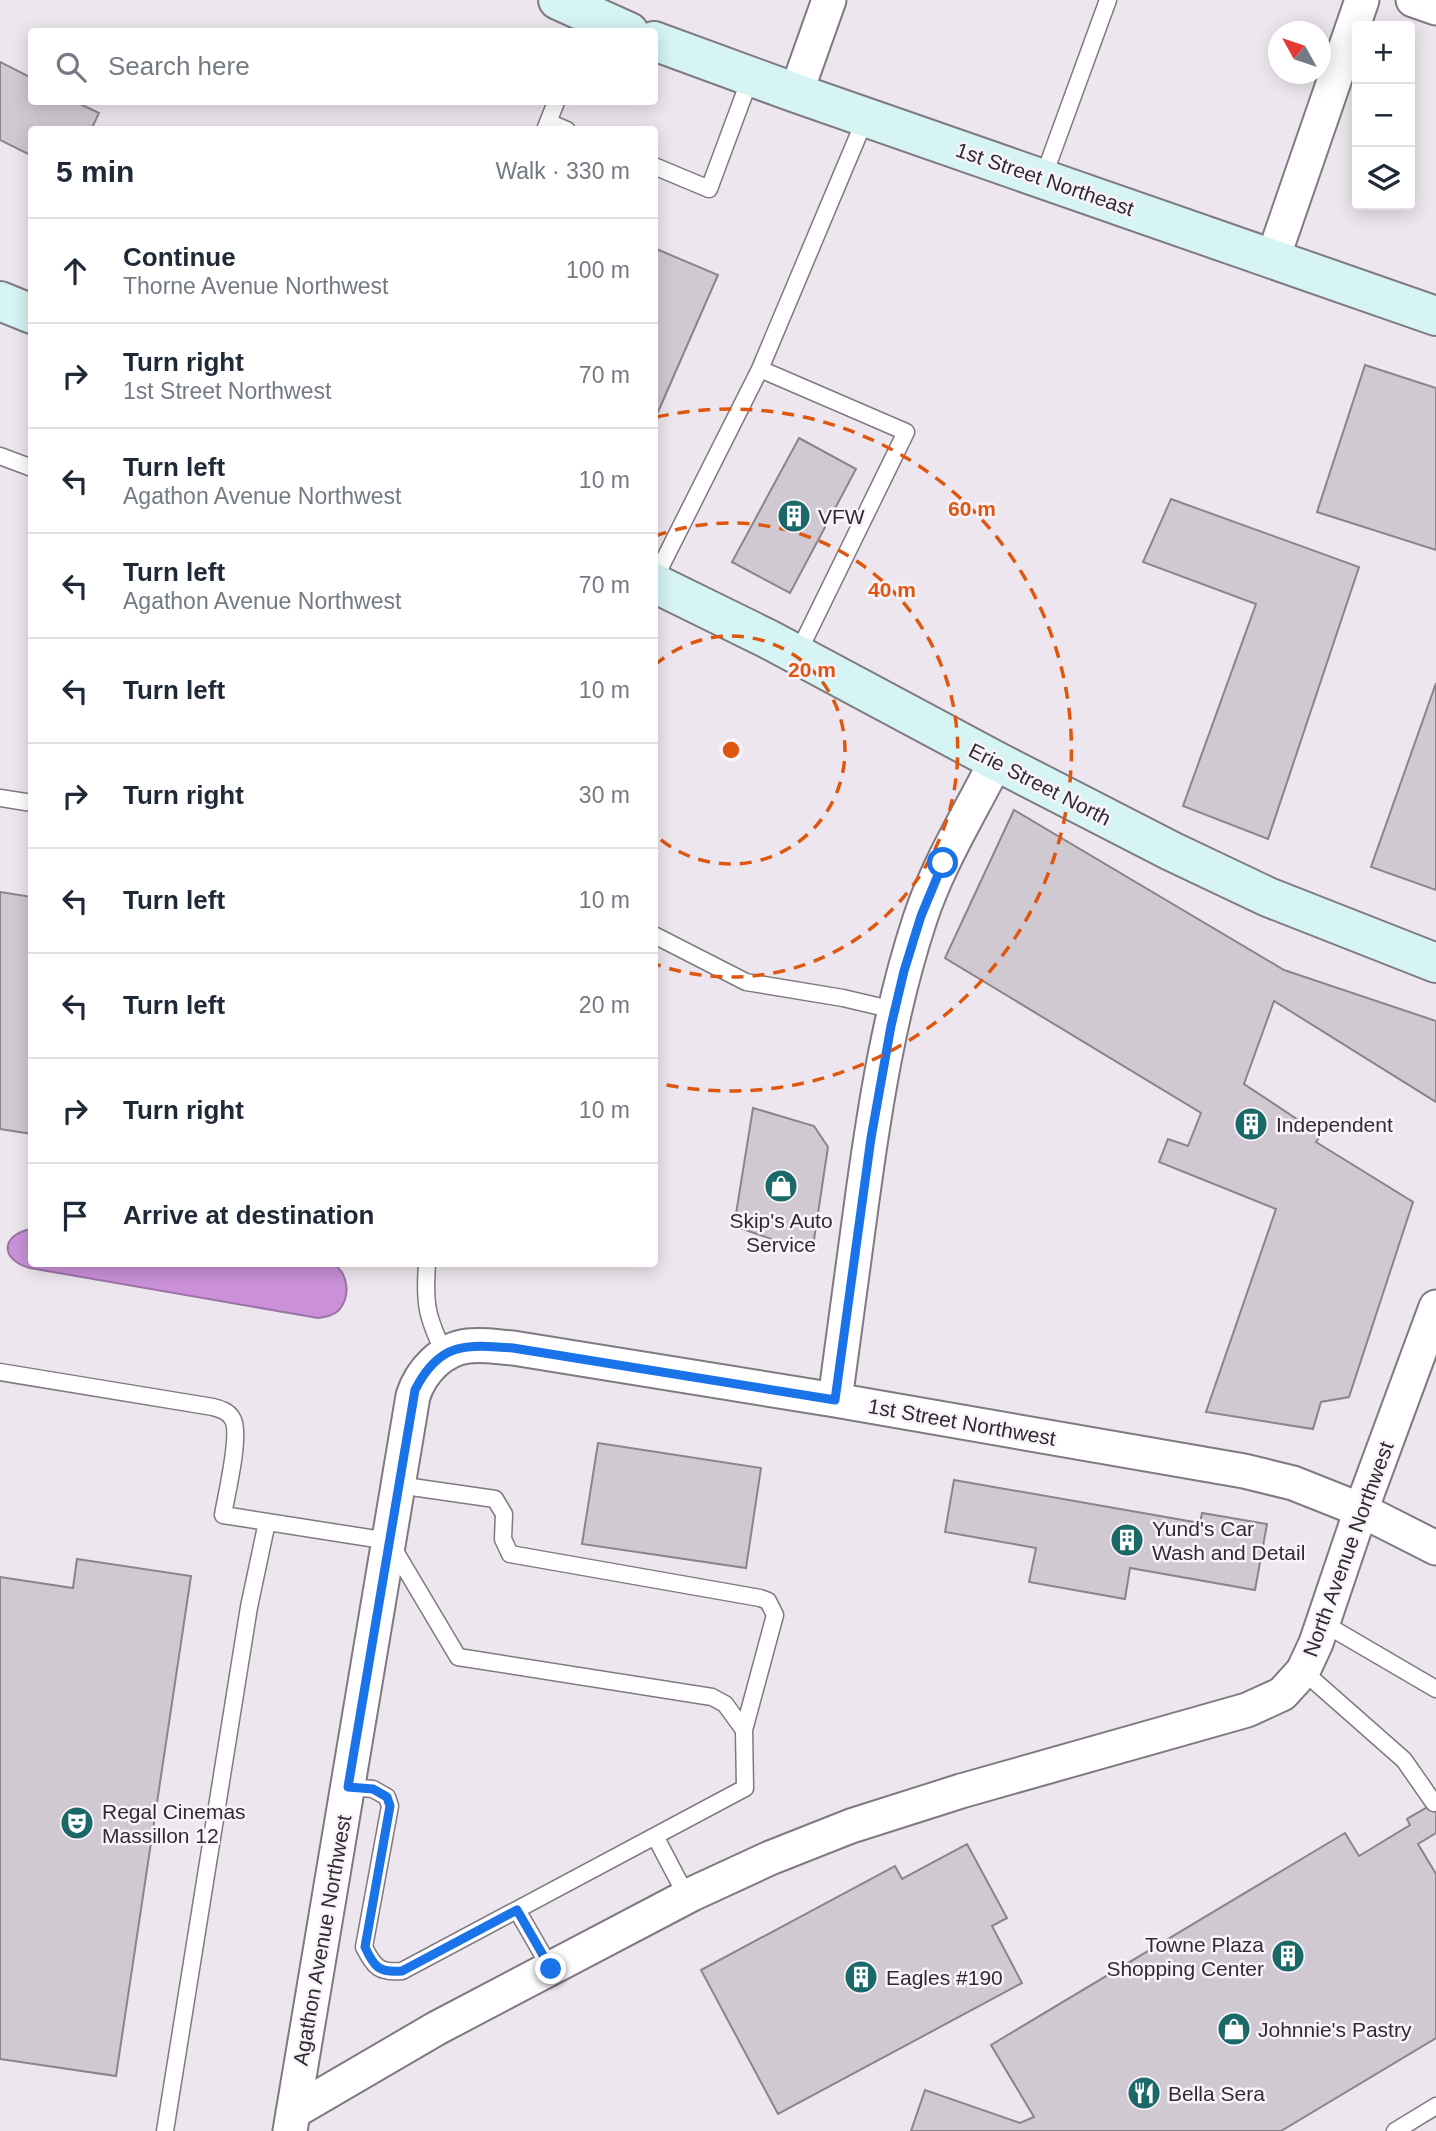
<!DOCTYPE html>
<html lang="en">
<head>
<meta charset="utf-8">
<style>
	body { margin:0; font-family:Helvetica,sans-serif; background:#f6f6f7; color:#1f2937 }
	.controls { position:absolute; right:21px; top:21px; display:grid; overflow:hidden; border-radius:7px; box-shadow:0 4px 18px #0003 }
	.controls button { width:63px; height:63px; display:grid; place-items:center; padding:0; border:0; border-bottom:2px solid #e0e1e3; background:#fff; color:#1f2937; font:35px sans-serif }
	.compass { position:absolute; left:1268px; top:21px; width:63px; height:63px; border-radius:50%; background:#fff; box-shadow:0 4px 18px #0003; rotate:310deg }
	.stop { position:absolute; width:21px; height:21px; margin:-16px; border:5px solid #1a73e8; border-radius:50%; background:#fff }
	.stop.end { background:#1a73e8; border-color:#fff; box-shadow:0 2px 7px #0008 }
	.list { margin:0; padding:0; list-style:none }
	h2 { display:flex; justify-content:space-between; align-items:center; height:91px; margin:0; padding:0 28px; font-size:30px }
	h2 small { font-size:23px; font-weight:400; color:#747a83 }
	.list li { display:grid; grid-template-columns:46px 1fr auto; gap:21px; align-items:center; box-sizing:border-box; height:105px; padding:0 28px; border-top:2px solid #e0e1e3 }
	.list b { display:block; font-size:26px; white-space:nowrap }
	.list p { margin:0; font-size:23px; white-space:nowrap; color:#747a83 }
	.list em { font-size:23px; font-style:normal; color:#747a83 }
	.icon { flex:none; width:38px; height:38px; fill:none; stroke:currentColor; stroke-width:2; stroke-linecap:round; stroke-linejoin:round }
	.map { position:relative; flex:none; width:1436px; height:2131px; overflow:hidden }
	.search { position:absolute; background:#fff; box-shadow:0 4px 18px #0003; left:28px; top:28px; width:630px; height:77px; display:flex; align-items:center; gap:18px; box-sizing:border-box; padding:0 24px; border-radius:7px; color:#747a83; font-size:26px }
	.panel { position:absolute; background:#fff; box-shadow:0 4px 18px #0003; left:28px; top:126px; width:630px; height:1141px; border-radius:7px }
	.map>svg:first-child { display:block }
	.water { fill:#ca91d8; stroke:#9c73a6; stroke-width:2 }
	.building { fill:#d0c9d2; stroke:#8b848c; stroke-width:2 }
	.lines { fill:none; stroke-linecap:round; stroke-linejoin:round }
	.lane-casing { stroke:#7f7981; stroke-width:19 }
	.street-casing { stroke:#7f7981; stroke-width:37 }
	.secondary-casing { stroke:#7f7981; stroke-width:42 }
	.lane { stroke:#fff; stroke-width:16 }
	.street { stroke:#fff; stroke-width:33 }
	.secondary { stroke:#d6f4f4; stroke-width:38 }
	.route { stroke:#1a73e8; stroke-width:9 }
	.ring { fill:none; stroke:#df570e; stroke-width:3.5; stroke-dasharray:12 9 }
	.labels { text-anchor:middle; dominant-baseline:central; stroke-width:5; stroke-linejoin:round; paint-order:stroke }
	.street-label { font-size:21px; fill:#2f2c30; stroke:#faf3fc }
	.poi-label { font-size:21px; fill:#2f2c30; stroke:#faf3fc; text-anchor:start }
	.centre { fill:#df570e; stroke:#faf3fc; stroke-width:3.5 }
	.ring-label { font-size:21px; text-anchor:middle; font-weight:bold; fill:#df570e; stroke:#faf3fc; stroke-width:5; stroke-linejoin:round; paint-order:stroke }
</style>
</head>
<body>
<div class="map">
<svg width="1436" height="2131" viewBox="0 0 1436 2131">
	<rect width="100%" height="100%" fill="#ede6ee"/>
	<path class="water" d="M 31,1229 L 32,1264 L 334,1264 C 348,1274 351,1296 339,1310 C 333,1316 326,1317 318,1318 L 30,1268 C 0,1260 0,1235 31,1229 Z"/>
	<path class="building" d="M 0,62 L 32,78 L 32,102 L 76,102 L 99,113 L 91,130 L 32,130 L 32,156 L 0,140 Z
		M 654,248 L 718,275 L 654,421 Z
		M 1365,365 L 1436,388 L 1436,550 L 1317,512 Z
		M 799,438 L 856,469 L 790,593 L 732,562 Z
		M 1171,499 L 1359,567 L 1268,839 L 1183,806 L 1256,604 L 1143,562 Z
		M 1436,683 L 1436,890 L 1371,867 Z
		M 1014,810 L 1284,970 L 1436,1021 L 1436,1102 L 1274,1001 L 1244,1084 L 1321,1135 L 1316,1142 L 1413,1202 L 1349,1397 L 1321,1402 L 1313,1429 L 1206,1412 L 1276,1209 L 1159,1162 L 1168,1139 L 1188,1146 L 1201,1113 L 945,958 Z
		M 0,892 L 32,897 L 32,1134 L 0,1129 Z
		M 753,1108 L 814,1126 L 828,1147 L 812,1253 L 734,1226 Z
		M 598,1443 L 761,1468 L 746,1568 L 582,1544 Z
		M 954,1480 L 1200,1523 L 1202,1513 L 1267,1524 L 1255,1590 L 1130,1568 L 1125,1599 L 1029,1582 L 1036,1548 L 945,1532 Z
		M 77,1559 L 191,1576 L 116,2076 L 0,2059 L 0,1577 L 73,1588 Z
		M 1436,1802 L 1436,1833 L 1418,1844 L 1436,1874 L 1436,2038 L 1281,2131 L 911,2131 L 925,2090 L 1020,2123 L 1034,2117 L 991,2045 L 1345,1833 L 1359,1856 L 1410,1825 L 1407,1819 Z
		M 967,1844 L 1007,1918 L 992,1926 L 1022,1983 L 778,2114 L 701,1970 L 895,1866 L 902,1879 Z"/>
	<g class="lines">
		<defs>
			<path id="lane" d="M 548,122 L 567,130
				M 545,130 L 556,102
				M 654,166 L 709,189 L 751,76
				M 1043,178 L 1108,0
				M 760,369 L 866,117
				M 0,456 L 32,468
				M 654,580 L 760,369 L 906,432 L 797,655
				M 0,798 L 32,803
				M 654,935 L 746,982 L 843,998 L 894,1010
				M 427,1264 C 424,1305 427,1317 445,1355
				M 0,1372 L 213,1407 C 220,1409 228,1411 232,1418 C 242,1432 226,1496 223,1515 L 389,1541 L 458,1657 L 712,1697 L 725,1704 L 744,1730 L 745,1788 L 402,1971 C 379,1973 374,1967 364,1947 L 390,1806 L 387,1797 L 373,1789 L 348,1787
				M 398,1485 L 495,1499 L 504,1514 L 503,1539 L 510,1554 L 760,1598 L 768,1601 L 775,1615 L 744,1730
				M 1323,1623 L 1436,1689
				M 1303,1671 L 1404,1760 L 1434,1803
				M 655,1836 L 687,1897
				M 517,1910 L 551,1969
				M 165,2131 L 249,1607 L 267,1522
				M 1395,2131 L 1436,2106"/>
			<path id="street" d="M 1413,0 L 1436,8
				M 796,93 L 829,0
				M 1273,258 L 1362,0
				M 835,1400 C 844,1333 853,1266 862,1200 C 875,1105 890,1010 920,919 C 938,864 970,813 996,761
				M 293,2112 L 437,2028 L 692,1894 L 770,1858 L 851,1826 L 961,1791 L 1247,1710 L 1282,1694 L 1303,1671 L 1316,1643 L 1361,1510 L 1436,1307
				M 290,2131 L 413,1396 C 421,1371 442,1349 468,1346 C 483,1344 498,1347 513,1348 L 835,1400 L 1244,1471 L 1293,1483 L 1361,1510 L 1436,1548"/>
			<path id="secondary" d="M 558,0 L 629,32
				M 654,41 L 796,93 L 1436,316
				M 0,301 L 32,314
				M 654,583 L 768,639 L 996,761 L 1171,851 L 1268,897 L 1436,963"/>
		</defs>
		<use href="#lane" class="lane-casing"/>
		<use href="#street" class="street-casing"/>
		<use href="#secondary" class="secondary-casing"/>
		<use href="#lane" class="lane"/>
		<use href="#street" class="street"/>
		<use href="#secondary" class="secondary"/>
	</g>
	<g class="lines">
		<path class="route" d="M 551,1969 L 517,1910 L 402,1971 C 379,1973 374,1967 365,1947 L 390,1806 L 387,1797 L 373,1789 L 348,1787 L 415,1390 C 439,1342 466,1344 513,1348 L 835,1400 L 871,1138 L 891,1026 L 904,971 L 921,916 L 943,863"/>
	</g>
	<g class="ring">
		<path d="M655 665A114 114 0 1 1 655 835"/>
		<path d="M655 536A227 227 0 1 1 655 964"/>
		<path d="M657 417A341 341 0 1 1 657 1083"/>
	</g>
	<defs>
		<symbol id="building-disc" viewBox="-11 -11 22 22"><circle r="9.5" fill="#1b6869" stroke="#faf3fc"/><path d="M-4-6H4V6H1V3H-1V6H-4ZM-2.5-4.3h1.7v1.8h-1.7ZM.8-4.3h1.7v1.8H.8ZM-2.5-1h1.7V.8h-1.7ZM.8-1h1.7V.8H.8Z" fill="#fff"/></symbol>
		<symbol id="shop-disc" viewBox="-11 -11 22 22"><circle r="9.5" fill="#1b6869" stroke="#faf3fc"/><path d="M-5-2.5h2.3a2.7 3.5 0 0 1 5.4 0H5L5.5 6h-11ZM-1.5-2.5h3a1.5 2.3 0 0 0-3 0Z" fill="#fff"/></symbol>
		<symbol id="theatre-disc" viewBox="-11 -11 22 22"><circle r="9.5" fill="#1b6869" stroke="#faf3fc"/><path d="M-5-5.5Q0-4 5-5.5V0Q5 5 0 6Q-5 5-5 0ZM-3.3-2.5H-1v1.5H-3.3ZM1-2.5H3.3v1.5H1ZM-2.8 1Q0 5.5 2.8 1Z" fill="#fff"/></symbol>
		<symbol id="restaurant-disc" viewBox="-11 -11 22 22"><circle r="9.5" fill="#1b6869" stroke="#faf3fc"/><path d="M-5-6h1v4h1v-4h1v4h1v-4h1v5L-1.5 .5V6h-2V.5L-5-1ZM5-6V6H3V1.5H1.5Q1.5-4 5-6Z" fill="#fff"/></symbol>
	</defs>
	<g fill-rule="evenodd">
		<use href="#building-disc" x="775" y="497" width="38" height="38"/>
		<use href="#building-disc" x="1232" y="1105" width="38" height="38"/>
		<use href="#shop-disc" x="762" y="1167" width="38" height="38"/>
		<use href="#building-disc" x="1108" y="1521" width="38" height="38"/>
		<use href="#theatre-disc" x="58" y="1804" width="38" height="38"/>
		<use href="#building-disc" x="1269" y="1937" width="38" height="38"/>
		<use href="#building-disc" x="842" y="1958" width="38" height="38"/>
		<use href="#shop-disc" x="1215" y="2010" width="38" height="38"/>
		<use href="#restaurant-disc" x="1125" y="2074" width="38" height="38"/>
	</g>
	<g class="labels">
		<g class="street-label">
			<text transform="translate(1045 179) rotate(19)">1st Street Northeast</text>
			<text transform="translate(1040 784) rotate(27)">Erie Street North</text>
			<text transform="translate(962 1422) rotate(10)">1st Street Northwest</text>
			<text transform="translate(1348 1549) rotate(-70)">North Avenue Northwest</text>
			<text transform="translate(322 1940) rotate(-80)">Agathon Avenue Northwest</text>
		</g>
		<g class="poi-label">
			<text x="818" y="516">VFW</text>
			<text x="1276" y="1124">Independent</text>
			<text x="781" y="1220" text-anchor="middle">Skip's Auto<tspan x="781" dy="24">Service</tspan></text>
			<text x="1152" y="1528">Yund's Car<tspan x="1152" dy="24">Wash and Detail</tspan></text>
			<text x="102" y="1811">Regal Cinemas<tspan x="102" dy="24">Massillon 12</tspan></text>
			<text x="1264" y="1944" text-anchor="end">Towne Plaza<tspan x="1264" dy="24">Shopping Center</tspan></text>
			<text x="886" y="1977">Eagles #190</text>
			<text x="1258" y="2029">Johnnie's Pastry</text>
			<text x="1168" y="2093">Bella Sera</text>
		</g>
	</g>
	<circle cx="731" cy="750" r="10" class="centre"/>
	<g class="ring-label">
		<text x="972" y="516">60 m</text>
		<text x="892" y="597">40 m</text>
		<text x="812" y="677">20 m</text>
	</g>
</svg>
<div class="controls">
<button>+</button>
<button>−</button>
<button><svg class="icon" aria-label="layers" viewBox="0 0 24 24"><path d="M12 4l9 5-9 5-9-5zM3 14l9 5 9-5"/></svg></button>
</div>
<svg class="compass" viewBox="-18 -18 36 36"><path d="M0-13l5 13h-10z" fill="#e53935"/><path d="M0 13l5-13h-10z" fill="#747a83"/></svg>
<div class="stop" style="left:943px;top:863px"></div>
<div class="stop end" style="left:551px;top:1969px"></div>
<div class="search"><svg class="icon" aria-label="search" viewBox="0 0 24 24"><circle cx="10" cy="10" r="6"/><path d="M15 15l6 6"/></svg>Search here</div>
<section class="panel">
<h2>5 min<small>Walk · 330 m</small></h2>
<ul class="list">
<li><svg class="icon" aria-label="ahead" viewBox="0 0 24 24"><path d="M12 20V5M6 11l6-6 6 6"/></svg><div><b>Continue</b><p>Thorne Avenue Northwest</p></div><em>100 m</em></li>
<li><svg class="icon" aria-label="right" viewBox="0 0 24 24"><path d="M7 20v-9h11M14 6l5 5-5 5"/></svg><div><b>Turn right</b><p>1st Street Northwest</p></div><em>70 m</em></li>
<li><svg class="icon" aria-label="left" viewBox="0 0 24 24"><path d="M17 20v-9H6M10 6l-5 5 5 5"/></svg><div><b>Turn left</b><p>Agathon Avenue Northwest</p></div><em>10 m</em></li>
<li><svg class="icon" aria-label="left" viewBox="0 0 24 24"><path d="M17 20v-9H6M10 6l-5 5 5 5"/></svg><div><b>Turn left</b><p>Agathon Avenue Northwest</p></div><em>70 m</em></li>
<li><svg class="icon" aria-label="left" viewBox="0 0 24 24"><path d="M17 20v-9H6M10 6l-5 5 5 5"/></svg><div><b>Turn left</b></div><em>10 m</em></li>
<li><svg class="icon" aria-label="right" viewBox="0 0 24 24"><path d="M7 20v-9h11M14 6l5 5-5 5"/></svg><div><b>Turn right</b></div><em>30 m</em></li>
<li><svg class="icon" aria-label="left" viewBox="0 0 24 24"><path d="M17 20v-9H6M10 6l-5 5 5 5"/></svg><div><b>Turn left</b></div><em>10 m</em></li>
<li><svg class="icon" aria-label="left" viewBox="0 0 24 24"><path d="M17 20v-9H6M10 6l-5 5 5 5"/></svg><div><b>Turn left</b></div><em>20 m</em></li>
<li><svg class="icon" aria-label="right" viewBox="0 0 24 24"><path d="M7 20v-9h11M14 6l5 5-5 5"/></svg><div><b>Turn right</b></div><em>10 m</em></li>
<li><svg class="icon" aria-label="arrive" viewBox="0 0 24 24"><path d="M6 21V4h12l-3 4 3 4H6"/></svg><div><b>Arrive at destination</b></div></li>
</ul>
</section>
</div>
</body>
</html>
